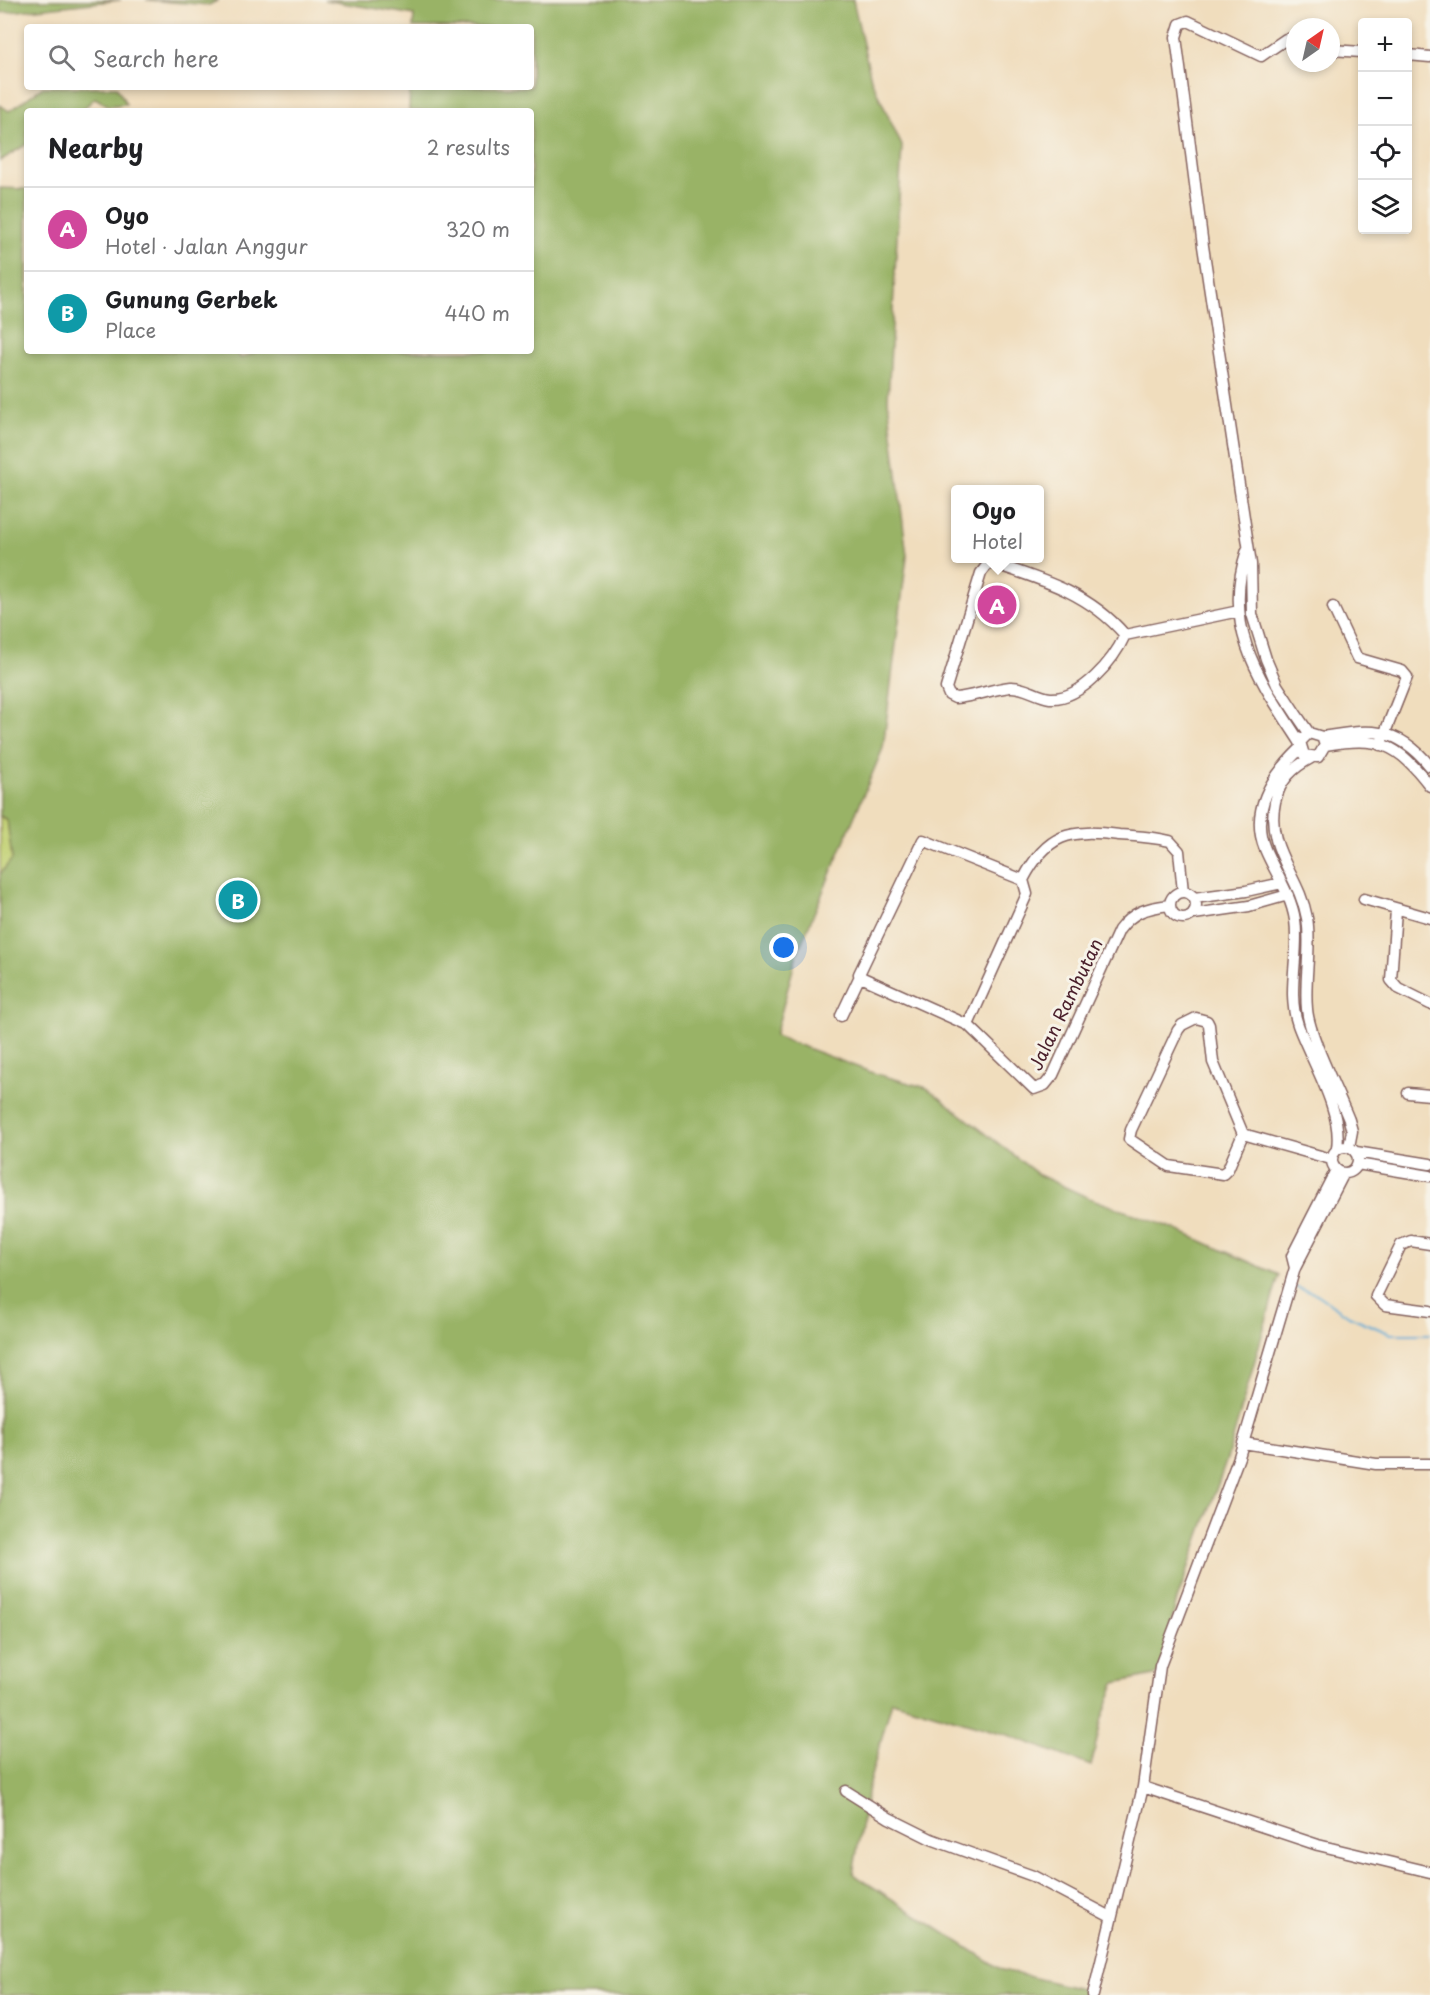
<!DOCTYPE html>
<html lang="en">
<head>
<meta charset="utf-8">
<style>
	body { margin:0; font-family:"Playpen Sans",sans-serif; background:#f6f6f6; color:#202124 }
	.controls { position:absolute; right:18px; top:18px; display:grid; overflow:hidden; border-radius:6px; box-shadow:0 3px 9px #0003 }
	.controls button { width:54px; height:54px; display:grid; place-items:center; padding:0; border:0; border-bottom:2px solid #e0e0e0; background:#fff; color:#202124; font:30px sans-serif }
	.compass { position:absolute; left:1286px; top:18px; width:54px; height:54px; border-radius:50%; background:#fff; box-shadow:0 3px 9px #0003; rotate:34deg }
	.you { position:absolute; left:784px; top:948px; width:21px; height:21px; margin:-15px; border:4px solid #fff; border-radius:50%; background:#1a73e8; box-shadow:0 0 0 9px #1a73e833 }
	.badge { display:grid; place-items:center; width:39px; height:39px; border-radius:50%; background:#d1495b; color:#fff; font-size:20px; font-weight:700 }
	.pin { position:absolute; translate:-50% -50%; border:3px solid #fff; box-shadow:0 2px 6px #0006 }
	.popup { position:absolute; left:951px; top:485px; width:93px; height:78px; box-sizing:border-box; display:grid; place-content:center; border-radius:6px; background:#fff; filter:drop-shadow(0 2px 4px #0005); font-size:20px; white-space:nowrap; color:#757577 }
	.popup b { font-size:22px; color:#202124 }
	.popup::after { content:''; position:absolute; left:50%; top:100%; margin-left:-12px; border:12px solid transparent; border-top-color:#fff }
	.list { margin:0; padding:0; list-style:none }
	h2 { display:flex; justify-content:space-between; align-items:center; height:78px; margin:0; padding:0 24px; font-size:26px }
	h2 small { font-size:20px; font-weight:400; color:#757577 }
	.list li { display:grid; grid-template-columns:39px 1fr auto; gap:18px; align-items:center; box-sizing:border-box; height:84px; padding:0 24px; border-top:2px solid #e0e0e0 }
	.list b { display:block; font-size:22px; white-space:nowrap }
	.list p { margin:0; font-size:20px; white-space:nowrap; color:#757577 }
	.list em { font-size:20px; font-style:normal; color:#757577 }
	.icon { flex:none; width:33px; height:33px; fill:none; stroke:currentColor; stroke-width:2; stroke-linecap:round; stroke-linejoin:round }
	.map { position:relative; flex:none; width:1430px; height:1995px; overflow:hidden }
	.search { position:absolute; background:#fff; box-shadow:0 3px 9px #0003; left:24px; top:24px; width:510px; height:66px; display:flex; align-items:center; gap:15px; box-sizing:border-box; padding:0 21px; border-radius:6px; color:#757577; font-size:22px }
	.panel { position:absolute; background:#fff; box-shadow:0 3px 9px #0003; left:24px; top:108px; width:510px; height:246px; border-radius:6px }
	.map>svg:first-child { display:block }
	.green { fill:#c2d174; stroke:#867850; stroke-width:1.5 }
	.forest { fill:#99b366; stroke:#726948; stroke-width:1.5 }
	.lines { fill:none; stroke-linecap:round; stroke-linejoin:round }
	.stream { stroke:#5caad5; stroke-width:2 }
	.minor-casing { stroke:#84625e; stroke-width:13 }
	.minor { stroke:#fff; stroke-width:10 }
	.labels { text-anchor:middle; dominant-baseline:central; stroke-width:6; stroke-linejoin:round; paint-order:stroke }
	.street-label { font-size:18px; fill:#4a1f2b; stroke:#f7f3e8 }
</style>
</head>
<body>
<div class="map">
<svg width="1430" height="1995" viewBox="0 0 1430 1995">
	<rect width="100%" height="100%" fill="#f7f3e8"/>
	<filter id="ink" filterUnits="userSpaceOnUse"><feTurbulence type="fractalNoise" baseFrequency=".0167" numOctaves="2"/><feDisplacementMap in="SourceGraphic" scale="12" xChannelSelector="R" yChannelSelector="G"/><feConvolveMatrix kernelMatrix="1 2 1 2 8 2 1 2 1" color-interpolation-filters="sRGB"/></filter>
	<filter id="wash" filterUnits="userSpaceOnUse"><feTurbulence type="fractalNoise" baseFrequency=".008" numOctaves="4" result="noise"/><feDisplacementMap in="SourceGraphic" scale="24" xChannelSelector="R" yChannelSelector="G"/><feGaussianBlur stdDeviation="1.35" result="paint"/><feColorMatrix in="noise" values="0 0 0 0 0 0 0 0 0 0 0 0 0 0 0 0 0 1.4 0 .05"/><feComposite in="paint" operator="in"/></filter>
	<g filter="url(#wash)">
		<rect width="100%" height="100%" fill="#f0ddbd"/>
		<path class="green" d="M 0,816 L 7,820 L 13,860 L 0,874 Z"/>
		<path class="forest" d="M 0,0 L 121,0 L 0,13 Z
			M 146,0 L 219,0 L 209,5 Z
			M 324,0 L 853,0 L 871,79 L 902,146 L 888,400 L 907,556 L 883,748 L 797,954 L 775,1036 L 873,1073 L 927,1088 L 1039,1175 L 1089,1198 L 1172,1228 L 1279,1275 L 1228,1456 L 1176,1603 L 1159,1674 L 1115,1683 L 1102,1718 L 1091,1766 L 1011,1736 L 892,1701 L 868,1787 L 853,1874 L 1002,1970 L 1085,1990 L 1084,1995 L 0,1995 L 0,874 L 12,859 L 7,820 L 0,816 L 0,188 L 27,189 L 27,351 L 235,351 L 241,358 L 258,351 L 531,351 L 531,111 L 409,111 L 410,87 L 531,87 L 531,27 L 413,27 L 414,15 Z
			M 43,87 L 117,87 L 126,104 L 109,106 L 95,98 L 81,111 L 27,111 L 27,144 L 0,161 L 0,105 L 9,111 Z"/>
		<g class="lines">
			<path class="stream" d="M 1294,1287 L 1317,1294 L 1349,1316 L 1391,1334 L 1430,1334"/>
		</g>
	</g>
	<g filter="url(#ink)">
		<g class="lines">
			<defs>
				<path id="minor" d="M 1295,40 L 1286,39 L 1261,56 L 1188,21 L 1180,24 L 1176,37 L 1203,246 L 1251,564 L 1252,614 L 1266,659 L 1277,685 L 1296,714 L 1309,733 L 1322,737 L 1325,745 L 1318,757 L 1304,755 L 1300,742 L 1309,733
					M 1331,50 L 1362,52
					M 1408,55 L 1430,57
					M 1247,550 C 1221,628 1260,680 1300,742
					M 1333,607 L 1357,658 L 1402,671 L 1407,677 L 1380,745
					M 1125,635 C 1090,594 1044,580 995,564 L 988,564 L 981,573 L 946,688 L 949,695 L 955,698 C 974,697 991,689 1010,687 C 1024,686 1036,696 1050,698 C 1081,700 1114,660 1125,635 L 1239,611
					M 1322,737 C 1368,729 1397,725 1430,766
					M 1325,745 C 1379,736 1397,743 1430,786
					M 1300,749 C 1273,775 1249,810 1265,849 C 1275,873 1291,894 1295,920 C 1300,953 1286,992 1298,1025 C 1311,1061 1343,1110 1337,1148
					M 1311,758 C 1292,768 1280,780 1275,802 C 1265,849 1299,874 1307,918 C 1312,947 1304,979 1307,1009 C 1309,1036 1338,1092 1349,1120 L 1352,1131 L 1349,1147
					M 1023,880 L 923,840 L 859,974 L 863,978 L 968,1025 L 1034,1089 L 1045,1085 L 1053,1075 L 1119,930 C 1133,911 1147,908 1169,905
					M1170 905a13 13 0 1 1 26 0a13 13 0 1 1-26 0Z
					M 1194,898 L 1246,891 L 1282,883
					M 1364,899 L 1430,918
					M 1396,910 L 1391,980 L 1398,988 L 1430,1004
					M 1194,914 L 1249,906 L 1288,895
					M 841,1016 L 860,976
					M 1196,1018 L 1207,1021 L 1209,1025 L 1213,1062 L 1243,1134 L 1228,1169 L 1223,1174 L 1169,1166 L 1129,1139 L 1131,1130 L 1178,1030 L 1182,1025 Z
					M 968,1025 L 1027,894 L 1023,880 C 1047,833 1070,829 1119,835 C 1136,836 1153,837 1170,841 L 1179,851 L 1183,892
					M 1408,1093 L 1430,1095
					M 1243,1134 L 1331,1159
					M1332 1160a13 13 0 1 1 26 0a13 13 0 1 1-26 0Z
					M 1356,1152 L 1430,1164
					M 1357,1164 L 1430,1176
					M 1430,1244 L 1411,1241 L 1401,1245 L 1376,1296 L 1385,1305 L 1430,1311
					M 1295,1268 L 1292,1256 L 1336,1170
					M 1243,1443 L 1376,1464 L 1430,1464
					M 1143,1787 L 1318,1845 L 1430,1872
					M 846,1791 L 889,1818 L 931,1839 L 1033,1876 L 1111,1917
					M 1093,1995 L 1143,1787 L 1160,1666 L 1239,1457 L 1295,1268 L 1344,1173"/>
			</defs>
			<use href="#minor" class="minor-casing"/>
			<use href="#minor" class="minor"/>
		</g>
	</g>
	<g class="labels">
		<g class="street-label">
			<text transform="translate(1065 1004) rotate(-64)">Jalan Rambutan</text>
		</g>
	</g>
</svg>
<div class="controls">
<button>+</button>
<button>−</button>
<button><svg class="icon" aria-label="locate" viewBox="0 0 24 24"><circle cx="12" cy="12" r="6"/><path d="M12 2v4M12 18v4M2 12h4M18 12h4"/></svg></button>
<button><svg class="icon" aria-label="layers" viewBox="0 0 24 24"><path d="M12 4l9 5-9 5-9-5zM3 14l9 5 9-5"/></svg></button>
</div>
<svg class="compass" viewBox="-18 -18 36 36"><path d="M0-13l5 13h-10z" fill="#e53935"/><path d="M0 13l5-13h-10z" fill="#757577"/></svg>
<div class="you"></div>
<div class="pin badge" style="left:997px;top:605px;background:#d1479c">A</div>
<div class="popup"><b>Oyo</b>Hotel</div>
<div class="pin badge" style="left:238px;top:900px;background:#0f9aa8">B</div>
<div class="search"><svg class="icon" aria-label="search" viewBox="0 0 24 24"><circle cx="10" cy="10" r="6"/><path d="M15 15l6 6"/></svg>Search here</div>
<section class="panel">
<h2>Nearby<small>2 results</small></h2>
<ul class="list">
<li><span class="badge" style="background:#d1479c">A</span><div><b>Oyo</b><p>Hotel · Jalan Anggur</p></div><em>320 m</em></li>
<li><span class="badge" style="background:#0f9aa8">B</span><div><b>Gunung Gerbek</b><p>Place</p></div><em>440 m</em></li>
</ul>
</section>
</div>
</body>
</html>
